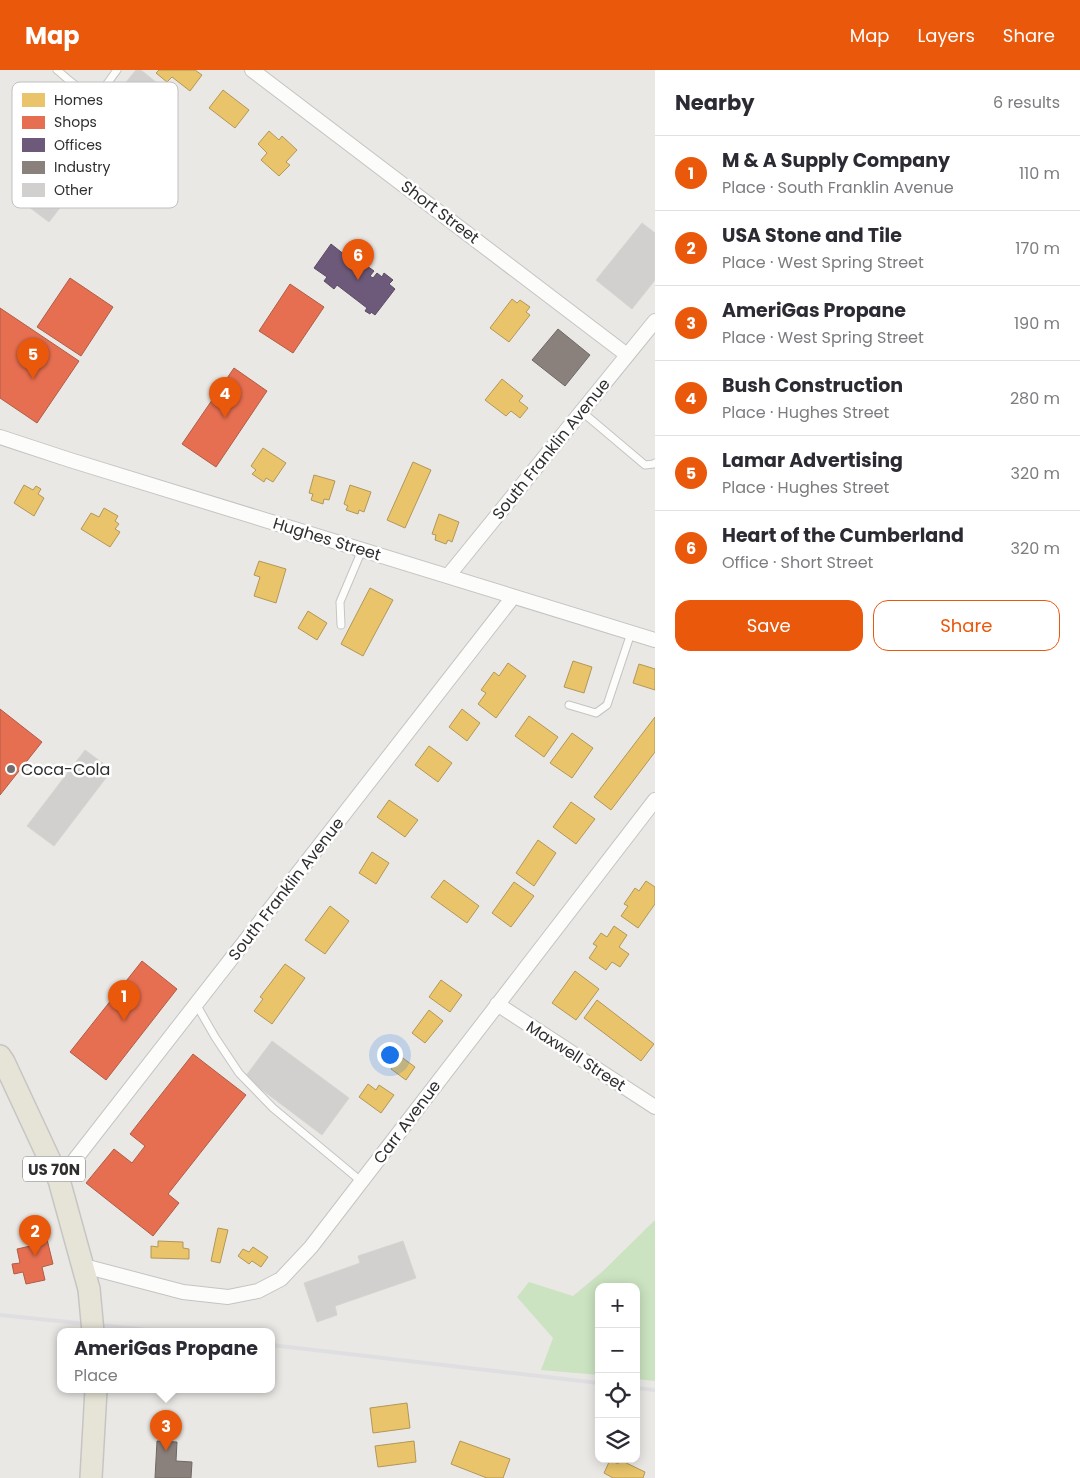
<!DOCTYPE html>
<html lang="en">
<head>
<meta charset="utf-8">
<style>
	body { margin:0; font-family:Poppins,sans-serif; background:#f2f2f3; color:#2b2b33 }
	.controls { position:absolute; right:15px; bottom:15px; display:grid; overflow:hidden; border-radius:10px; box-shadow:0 2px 12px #0003 }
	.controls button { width:45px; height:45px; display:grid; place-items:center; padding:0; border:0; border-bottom:1px solid #e1e1e2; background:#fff; color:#2b2b33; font:25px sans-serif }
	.you { position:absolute; left:389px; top:984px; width:18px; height:18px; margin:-12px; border:4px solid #fff; border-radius:50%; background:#1a73e8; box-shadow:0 0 0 8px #1a73e833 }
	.badge { display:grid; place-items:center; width:32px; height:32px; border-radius:50%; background:#ea580c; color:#fff; font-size:16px; font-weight:700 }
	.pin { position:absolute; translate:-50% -41px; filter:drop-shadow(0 1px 2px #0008) }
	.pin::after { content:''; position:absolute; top:26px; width:18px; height:15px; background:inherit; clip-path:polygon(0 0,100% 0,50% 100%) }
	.popup { position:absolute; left:57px; top:1258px; width:218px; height:65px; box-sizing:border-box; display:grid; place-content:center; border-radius:10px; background:#fff; filter:drop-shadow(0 1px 4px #0005); font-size:16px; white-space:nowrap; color:#7c7c81 }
	.popup b { font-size:19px; color:#2b2b33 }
	.popup::after { content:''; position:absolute; left:50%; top:100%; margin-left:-10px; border:10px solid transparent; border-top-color:#fff }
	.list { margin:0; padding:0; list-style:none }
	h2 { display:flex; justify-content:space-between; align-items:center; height:65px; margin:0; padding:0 20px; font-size:21px }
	h2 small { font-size:16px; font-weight:400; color:#7c7c81 }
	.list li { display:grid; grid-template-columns:32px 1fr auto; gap:15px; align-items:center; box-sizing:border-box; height:75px; padding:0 20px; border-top:1px solid #e1e1e2 }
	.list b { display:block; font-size:19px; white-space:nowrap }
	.list p { margin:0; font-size:16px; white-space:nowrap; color:#7c7c81 }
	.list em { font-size:16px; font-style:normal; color:#7c7c81 }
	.actions { display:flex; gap:10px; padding:15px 20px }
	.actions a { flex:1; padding:11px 0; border:1px solid #ea580c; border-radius:15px; text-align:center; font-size:18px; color:#ea580c }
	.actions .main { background:#ea580c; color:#fff }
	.icon { flex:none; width:28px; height:28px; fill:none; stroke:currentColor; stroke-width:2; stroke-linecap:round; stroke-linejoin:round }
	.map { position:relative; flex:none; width:655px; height:1408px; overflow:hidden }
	header { display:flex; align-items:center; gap:30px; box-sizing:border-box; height:70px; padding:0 25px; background:#ea580c; color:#fff }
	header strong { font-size:24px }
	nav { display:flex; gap:28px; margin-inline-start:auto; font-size:18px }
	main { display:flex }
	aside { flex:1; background:#fff }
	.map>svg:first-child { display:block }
	.green { fill:#cbe3c1 }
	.homes { fill:#e9c46a; stroke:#b19758 }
	.shops { fill:#e76f51; stroke:#b05c46 }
	.offices { fill:#6d597a; stroke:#5a4c63 }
	.industry { fill:#8a817c; stroke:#6e6865 }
	.building { fill:#d2d0ce; stroke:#d5d4d1 }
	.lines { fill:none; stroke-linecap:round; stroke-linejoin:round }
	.lane-casing { stroke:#c5c4c4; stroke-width:9 }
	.street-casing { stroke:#c5c4c4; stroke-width:16 }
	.primary-casing { stroke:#c6c5c4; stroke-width:24 }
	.lane { stroke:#fcfcfb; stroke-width:7 }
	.street { stroke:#fcfcfb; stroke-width:14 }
	.primary { stroke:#e6e4d7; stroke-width:21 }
	.rail { stroke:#dfdfe1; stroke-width:4 }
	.primary-bridge-casing { stroke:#c6c5c4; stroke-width:24; stroke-linecap:butt }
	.primary-bridge { stroke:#e6e4d7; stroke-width:21 }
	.poi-dot { fill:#706f6e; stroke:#fff; stroke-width:2 }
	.labels { text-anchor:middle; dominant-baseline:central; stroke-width:5; stroke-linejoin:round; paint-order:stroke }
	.shield { fill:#fff; stroke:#6d6d6d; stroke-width:1 }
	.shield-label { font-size:15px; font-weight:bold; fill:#2e2e2e }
	.street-label { font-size:16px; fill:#2e2e2e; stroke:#fff }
	.poi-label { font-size:16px; fill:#2e2e2e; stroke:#fff; text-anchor:start }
	.key { fill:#fff; stroke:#c0c0c0; stroke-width:1 }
	.key-label { font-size:14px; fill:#2e2e2e }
</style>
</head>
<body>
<header>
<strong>Map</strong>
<nav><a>Map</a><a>Layers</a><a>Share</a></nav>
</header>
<main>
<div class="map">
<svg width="655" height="1408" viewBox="0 0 655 1408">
	<rect width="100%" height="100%" fill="#eae8e5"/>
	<path class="green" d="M 655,1150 L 655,1311 L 636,1309 L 636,1217 L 599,1217 L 599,1305 L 541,1300 L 553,1268 L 517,1227 L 529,1212 L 573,1226 L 603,1201 Z"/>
	<path class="homes" d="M 159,0 L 195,0 L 202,5 L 190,21 L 172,7 L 167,12 L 156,3 Z
		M 223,20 L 249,40 L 235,58 L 209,38 Z
		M 269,61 L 279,70 L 282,66 L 297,80 L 286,92 L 290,95 L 279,106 L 261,90 L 267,83 L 258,74 Z
		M 512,229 L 517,233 L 520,230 L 530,237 L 526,242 L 530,245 L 509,272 L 490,258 Z
		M 502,309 L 523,326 L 519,331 L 528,338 L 520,348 L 511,341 L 506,346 L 485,330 Z
		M 263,378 L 286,393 L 273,412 L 266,408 L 264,412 L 252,404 L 256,400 L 251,396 Z
		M 413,392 L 431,400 L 405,458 L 387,450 Z
		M 314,405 L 335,411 L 329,430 L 324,429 L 323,434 L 311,430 L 313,424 L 309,423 Z
		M 24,415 L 33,420 L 36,416 L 41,419 L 38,424 L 44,428 L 34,446 L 14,433 Z
		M 350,415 L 371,422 L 364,442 L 359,440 L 358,444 L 346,440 L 348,436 L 344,434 Z
		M 104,438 L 118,446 L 115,451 L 119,454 L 115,459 L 120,462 L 110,477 L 81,459 L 91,443 L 99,447 Z
		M 439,444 L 459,452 L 452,472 L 448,470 L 446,474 L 435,470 L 436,465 L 432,464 Z
		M 259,491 L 286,499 L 276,533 L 254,526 L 260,507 L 254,505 Z
		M 370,518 L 393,530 L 363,586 L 341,574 Z
		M 308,541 L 327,553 L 317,570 L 298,558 Z
		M 573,591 L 592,597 L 584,623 L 564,617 Z
		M 508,593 L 526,606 L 496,648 L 478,634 L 486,623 L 481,620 L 494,602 L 499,606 Z
		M 639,594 L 655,599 L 655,620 L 633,613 Z
		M 462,639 L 480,653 L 467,671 L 449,657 Z
		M 529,646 L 558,667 L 544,687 L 515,666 Z
		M 655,647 L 655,682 L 611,740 L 594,727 Z
		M 572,663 L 593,678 L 572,708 L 550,693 Z
		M 429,676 L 452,693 L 438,712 L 415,695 Z
		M 389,730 L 418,750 L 405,767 L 377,747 Z
		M 571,732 L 595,749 L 576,774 L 553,757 Z
		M 538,770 L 556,783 L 534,816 L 516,803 Z
		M 372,782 L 389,793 L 376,814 L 359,803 Z
		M 444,810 L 479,836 L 467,853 L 431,827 Z
		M 646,811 L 655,817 L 655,834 L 638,858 L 621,846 L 628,836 L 624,834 L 635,818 L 639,821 Z
		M 514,812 L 534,826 L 511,857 L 492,843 Z
		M 330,836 L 349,851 L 325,884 L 305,870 Z
		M 614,856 L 627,865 L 619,877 L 629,884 L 620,897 L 612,892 L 606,900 L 589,888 L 597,876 L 593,874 L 601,863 L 607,867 Z
		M 285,894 L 305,908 L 272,954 L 254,941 L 263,929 L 260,927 Z
		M 575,901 L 599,919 L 576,950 L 552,933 Z
		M 441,910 L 462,925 L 450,942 L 429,927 Z
		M 597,930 L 654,974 L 641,991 L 584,948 Z
		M 429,940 L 443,951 L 425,973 L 412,963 Z
		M 400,986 L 415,997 L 406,1010 L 391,999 Z
		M 368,1014 L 376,1020 L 379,1015 L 394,1025 L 381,1043 L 359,1027 Z
		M 218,1158 L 228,1160 L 220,1193 L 211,1191 Z
		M 158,1171 L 183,1172 L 183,1178 L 189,1179 L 189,1189 L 151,1188 L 151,1176 L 158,1177 Z
		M 253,1177 L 268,1187 L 261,1197 L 252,1191 L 249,1194 L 238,1186 L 243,1179 L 249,1182 Z
		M 407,1333 L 410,1358 L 373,1363 L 370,1338 Z
		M 414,1371 L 416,1392 L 378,1397 L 375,1376 Z
		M 460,1371 L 510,1389 L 503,1408 L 487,1408 L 451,1394 Z
		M 610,1390 L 618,1394 L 620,1390 L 645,1402 L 643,1408 L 613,1408 L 604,1403 Z"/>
	<path class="shops" d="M 70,208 L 113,237 L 81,286 L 37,257 Z
		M 290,214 L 324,237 L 293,283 L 259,261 Z
		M 0,238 L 79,291 L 37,353 L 0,328 Z
		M 234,298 L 267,321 L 216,397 L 182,374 Z
		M 0,639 L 42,672 L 0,725 Z
		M 142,891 L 177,919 L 106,1010 L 70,982 Z
		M 193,984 L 246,1025 L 168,1124 L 179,1133 L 153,1166 L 86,1113 L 114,1079 L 132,1093 L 145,1076 L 130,1064 Z
		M 45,1161 L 53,1194 L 42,1197 L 45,1210 L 26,1214 L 23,1202 L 14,1204 L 12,1194 L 20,1193 L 17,1179 L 35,1175 L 33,1164 Z"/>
	<path class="offices" d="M 331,174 L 350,189 L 353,185 L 360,191 L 357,194 L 364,199 L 367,196 L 374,201 L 370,206 L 373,208 L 377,203 L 382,207 L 384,203 L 393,210 L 389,214 L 395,219 L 375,245 L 371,242 L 370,244 L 365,241 L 367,238 L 337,215 L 334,219 L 324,211 L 327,207 L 314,198 Z"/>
	<path class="industry" d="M 558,259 L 590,285 L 565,316 L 532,290 Z
		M 157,1371 L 177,1372 L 176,1391 L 192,1392 L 191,1408 L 155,1408 Z"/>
	<path class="building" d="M 136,0 L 141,0 L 178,30 L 141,74 L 102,41 Z
		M 63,84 L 87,103 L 49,152 L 25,134 Z
		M 642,153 L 655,163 L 655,210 L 632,239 L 596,210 Z
		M 85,680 L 112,700 L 54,776 L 27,756 Z
		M 272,971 L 349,1028 L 322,1065 L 245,1007 Z
		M 403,1171 L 416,1208 L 335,1236 L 337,1245 L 317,1252 L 304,1213 L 360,1193 L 358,1186 Z"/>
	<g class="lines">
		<defs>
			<path id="lane" d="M 57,0 C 67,8 84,27 99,21 C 106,18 112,6 117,0
				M 581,341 L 645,395 L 654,394 L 655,393
				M 341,555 L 340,532 L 362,480
				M 569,635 L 596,643 L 607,635 L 631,563
				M 196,934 L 215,967 L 239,1003 L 273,1038 L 362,1112"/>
			<path id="street" d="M 252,0 L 627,285
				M 0,367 L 70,390 L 655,570
				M 448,506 L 655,251
				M 497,934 L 655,1037
				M 59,1110 L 513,527
				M 84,1196 L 183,1222 L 228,1227 L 258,1221 L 281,1209 L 311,1177 L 655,730"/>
			<path id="primary" d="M 0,986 L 4,992 L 59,1110 L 89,1219
				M 91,1408 L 96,1320"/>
		</defs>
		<use href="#lane" class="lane-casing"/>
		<use href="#street" class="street-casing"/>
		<use href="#primary" class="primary-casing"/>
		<use href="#lane" class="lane"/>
		<use href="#street" class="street"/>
		<use href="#primary" class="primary"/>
		<path class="rail" d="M 0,1245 L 167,1262
			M 271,1275 L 599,1313
			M 636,1318 L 655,1320"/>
		<defs>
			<path id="primary-bridge" d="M 89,1219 L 93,1262"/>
		</defs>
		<use href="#primary-bridge" class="primary-bridge-casing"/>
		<use href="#primary-bridge" class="primary-bridge"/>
	</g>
	<circle class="poi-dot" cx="11" cy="699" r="5"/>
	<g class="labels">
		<rect class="shield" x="23" y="1086.5" width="62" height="25" rx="4"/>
		<g class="shield-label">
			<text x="54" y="1099">US 70N</text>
		</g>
		<g class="street-label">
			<text transform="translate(440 142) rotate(37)">Short Street</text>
			<text transform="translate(551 379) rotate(-51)">South Franklin Avenue</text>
			<text transform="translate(327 469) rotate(17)">Hughes Street</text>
			<text transform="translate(286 819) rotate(-52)">South Franklin Avenue</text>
			<text transform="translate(576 986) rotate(33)">Maxwell Street</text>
			<text transform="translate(407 1052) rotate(-53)">Carr Avenue</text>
		</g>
		<g class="poi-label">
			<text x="21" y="699">Coca-Cola</text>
		</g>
	</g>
	<rect x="12" y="12" width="166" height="126" rx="8" class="key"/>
	<rect x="22" y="23" width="23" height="14" fill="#e9c46a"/>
	<rect x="22" y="46" width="23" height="13" fill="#e76f51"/>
	<rect x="22" y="68" width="23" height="14" fill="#6d597a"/>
	<rect x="22" y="91" width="23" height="13" fill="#8a817c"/>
	<rect x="22" y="113" width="23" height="14" fill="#d2d0ce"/>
	<g class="key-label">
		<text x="54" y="35">Homes</text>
		<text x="54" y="57">Shops</text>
		<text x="54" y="80">Offices</text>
		<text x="54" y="102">Industry</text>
		<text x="54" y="125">Other</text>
	</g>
</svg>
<div class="controls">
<button>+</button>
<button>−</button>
<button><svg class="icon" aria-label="locate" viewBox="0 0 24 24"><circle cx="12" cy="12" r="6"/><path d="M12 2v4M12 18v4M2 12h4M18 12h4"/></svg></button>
<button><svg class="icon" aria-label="layers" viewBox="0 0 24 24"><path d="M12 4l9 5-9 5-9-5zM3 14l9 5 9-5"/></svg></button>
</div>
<div class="you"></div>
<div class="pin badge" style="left:124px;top:951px">1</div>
<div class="pin badge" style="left:35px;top:1186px">2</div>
<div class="pin badge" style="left:166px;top:1381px">3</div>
<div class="popup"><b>AmeriGas Propane</b>Place</div>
<div class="pin badge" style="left:225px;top:348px">4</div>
<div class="pin badge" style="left:33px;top:309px">5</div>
<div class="pin badge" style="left:358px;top:210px">6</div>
</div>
<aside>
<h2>Nearby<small>6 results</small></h2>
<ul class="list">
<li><span class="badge">1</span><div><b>M &amp; A Supply Company</b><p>Place · South Franklin Avenue</p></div><em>110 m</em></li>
<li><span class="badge">2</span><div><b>USA Stone and Tile</b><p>Place · West Spring Street</p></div><em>170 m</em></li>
<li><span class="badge">3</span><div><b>AmeriGas Propane</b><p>Place · West Spring Street</p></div><em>190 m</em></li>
<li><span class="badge">4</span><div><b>Bush Construction</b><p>Place · Hughes Street</p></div><em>280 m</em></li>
<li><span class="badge">5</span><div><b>Lamar Advertising</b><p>Place · Hughes Street</p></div><em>320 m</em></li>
<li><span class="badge">6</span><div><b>Heart of the Cumberland</b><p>Office · Short Street</p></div><em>320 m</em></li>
</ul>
<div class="actions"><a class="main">Save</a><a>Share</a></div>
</aside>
</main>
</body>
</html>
